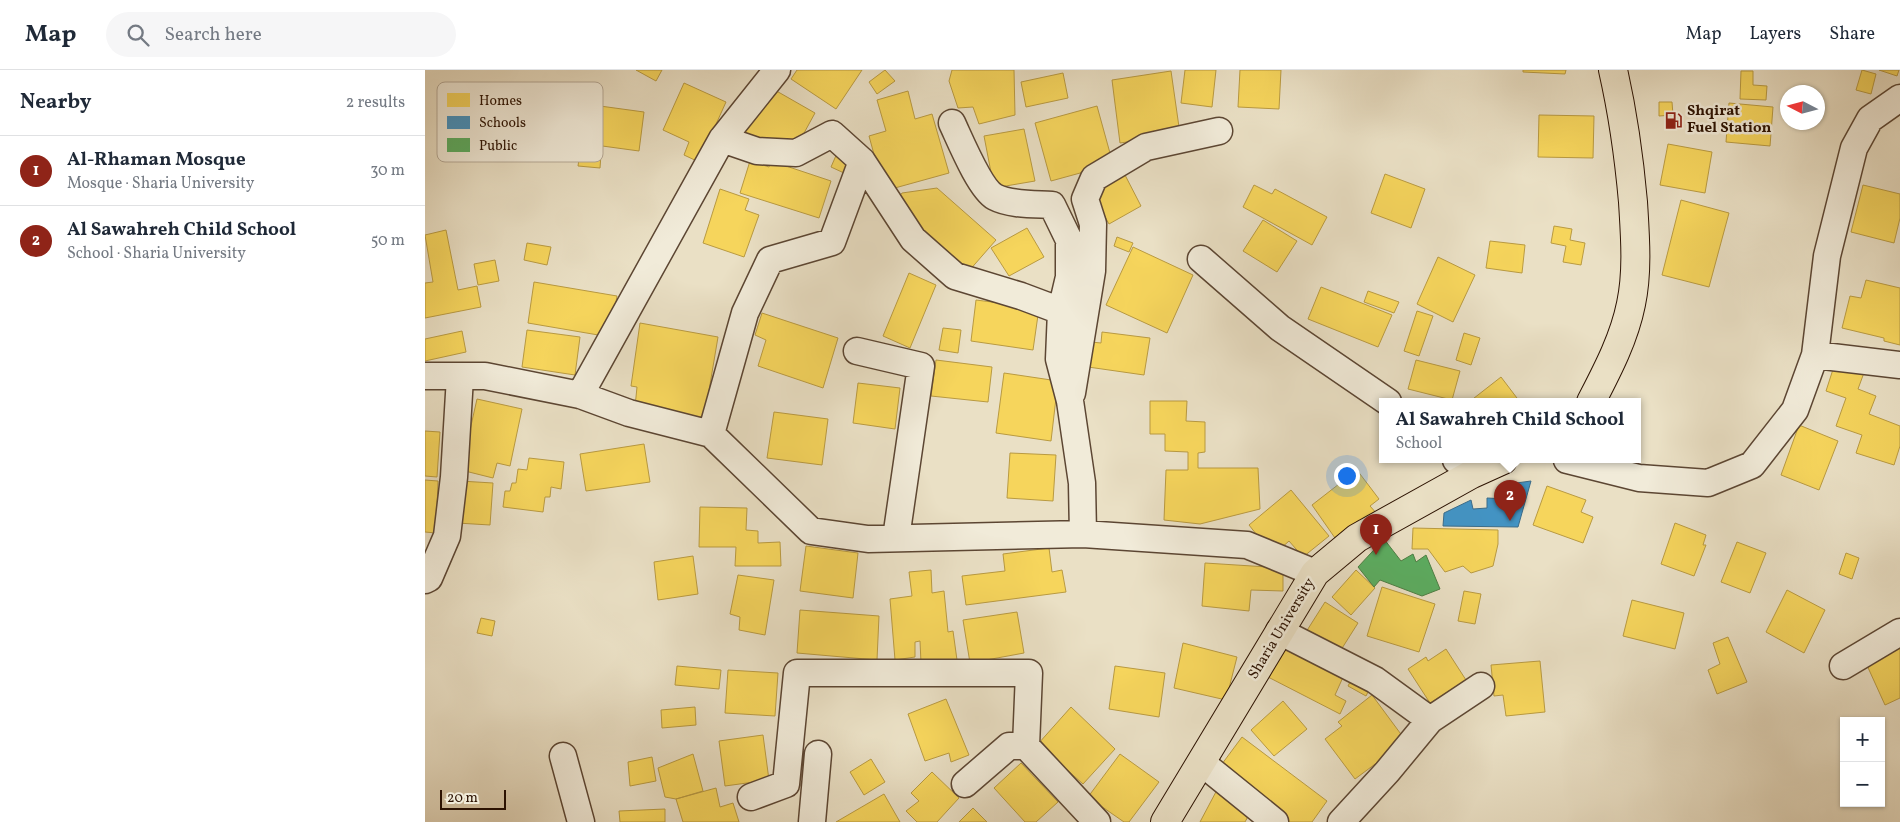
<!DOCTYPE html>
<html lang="en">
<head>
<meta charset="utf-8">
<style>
	body { margin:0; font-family:Vollkorn,serif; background:#f6f6f7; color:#1f2937 }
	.controls { position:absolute; right:15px; bottom:15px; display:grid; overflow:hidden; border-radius:0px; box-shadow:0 1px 4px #0004 }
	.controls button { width:45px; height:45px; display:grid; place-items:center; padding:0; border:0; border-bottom:1px solid #e0e1e3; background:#fff; color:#1f2937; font:25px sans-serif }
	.compass { position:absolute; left:1355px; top:15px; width:45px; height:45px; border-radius:50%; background:#fff; box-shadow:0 1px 4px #0004; rotate:276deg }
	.scale { position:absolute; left:15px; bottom:12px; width:66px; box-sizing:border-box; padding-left:5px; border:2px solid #2c1202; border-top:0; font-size:14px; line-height:18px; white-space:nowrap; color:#2c1202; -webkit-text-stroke:4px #f1ebd9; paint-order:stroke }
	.you { position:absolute; left:921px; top:405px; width:18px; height:18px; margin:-12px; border:4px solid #fff; border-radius:50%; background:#1a73e8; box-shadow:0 0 0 8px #1a73e833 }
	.badge { display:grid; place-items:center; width:32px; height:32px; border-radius:50%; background:#8f2418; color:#fff; font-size:16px; font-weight:700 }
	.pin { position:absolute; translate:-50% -41px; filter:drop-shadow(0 1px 2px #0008) }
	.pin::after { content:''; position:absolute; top:26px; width:18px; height:15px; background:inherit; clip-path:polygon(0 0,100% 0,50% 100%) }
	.popup { position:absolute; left:954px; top:328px; width:262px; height:65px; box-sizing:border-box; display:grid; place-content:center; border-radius:0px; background:#fff; filter:drop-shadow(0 1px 4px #0005); font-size:16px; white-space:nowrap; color:#747a83 }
	.popup b { font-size:19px; color:#1f2937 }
	.popup::after { content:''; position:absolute; left:50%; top:100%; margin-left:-10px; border:10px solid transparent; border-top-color:#fff }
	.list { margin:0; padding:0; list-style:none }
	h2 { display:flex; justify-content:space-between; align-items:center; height:65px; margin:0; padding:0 20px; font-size:21px }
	h2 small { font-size:16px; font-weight:400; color:#747a83 }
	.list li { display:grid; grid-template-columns:32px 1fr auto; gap:15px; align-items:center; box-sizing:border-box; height:70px; padding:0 20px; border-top:1px solid #e0e1e3 }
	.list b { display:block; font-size:19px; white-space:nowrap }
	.list p { margin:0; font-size:16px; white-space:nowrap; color:#747a83 }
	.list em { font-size:16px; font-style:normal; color:#747a83 }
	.icon { flex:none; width:28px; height:28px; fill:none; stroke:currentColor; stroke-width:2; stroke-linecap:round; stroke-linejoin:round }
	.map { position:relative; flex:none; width:1475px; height:752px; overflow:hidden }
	header { display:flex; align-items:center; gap:30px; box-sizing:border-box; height:70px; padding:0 25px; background:#fff; border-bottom:1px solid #e0e1e3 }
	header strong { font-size:24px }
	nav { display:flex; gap:28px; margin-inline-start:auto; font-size:18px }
	.search { width:350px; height:45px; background:#f6f6f7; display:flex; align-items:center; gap:12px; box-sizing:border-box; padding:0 18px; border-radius:28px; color:#747a83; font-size:19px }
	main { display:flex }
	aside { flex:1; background:#fff }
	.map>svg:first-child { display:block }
	.homes { fill:#f6d55c; stroke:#b99a41 }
	.schools { fill:#4393c3; stroke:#3c6c89 }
	.public { fill:#5aae61; stroke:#4c7f44 }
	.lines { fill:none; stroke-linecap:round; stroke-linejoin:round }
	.minor-casing { stroke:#5c4633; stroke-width:29 }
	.major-casing { stroke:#2c1202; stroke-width:30 }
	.minor { stroke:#f1ebd9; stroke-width:26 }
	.major { stroke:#eae0c5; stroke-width:28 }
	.labels { text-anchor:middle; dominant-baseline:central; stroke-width:5; stroke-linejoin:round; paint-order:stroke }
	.poi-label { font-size:15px; font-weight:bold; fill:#2c1202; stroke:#f1ebd9; text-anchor:start }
	.street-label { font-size:15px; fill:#2c1202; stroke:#f1ebd9 }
	.key { fill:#f1ebd9; stroke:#b6aa98; stroke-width:1 }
	.key-label { font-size:14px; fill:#2c1202 }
</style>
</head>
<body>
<header>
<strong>Map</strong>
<div class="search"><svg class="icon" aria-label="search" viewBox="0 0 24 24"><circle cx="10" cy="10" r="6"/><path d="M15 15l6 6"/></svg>Search here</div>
<nav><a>Map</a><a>Layers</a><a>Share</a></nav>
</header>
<main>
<aside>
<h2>Nearby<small>2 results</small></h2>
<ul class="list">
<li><span class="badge">1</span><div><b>Al-Rhaman Mosque</b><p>Mosque · Sharia University</p></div><em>30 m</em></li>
<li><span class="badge">2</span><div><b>Al Sawahreh Child School</b><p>School · Sharia University</p></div><em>50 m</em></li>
</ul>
</aside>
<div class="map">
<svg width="1475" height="752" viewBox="0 0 1475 752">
	<rect width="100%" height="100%" fill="#eae0c5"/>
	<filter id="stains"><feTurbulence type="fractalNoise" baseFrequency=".004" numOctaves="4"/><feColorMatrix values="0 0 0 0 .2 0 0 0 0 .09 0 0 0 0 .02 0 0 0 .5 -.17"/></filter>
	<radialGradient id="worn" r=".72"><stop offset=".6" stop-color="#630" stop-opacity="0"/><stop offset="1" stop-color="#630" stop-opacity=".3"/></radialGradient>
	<path class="homes" d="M 211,0 L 237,0 L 231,11 Z
		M 372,0 L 437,0 L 411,39 L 366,9 Z
		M 460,0 L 470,11 L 452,24 L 444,12 Z
		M 527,0 L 589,0 L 590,45 L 554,54 L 548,37 L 533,38 L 524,11 Z
		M 760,0 L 791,0 L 787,37 L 756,33 Z
		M 815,0 L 856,0 L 854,39 L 813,37 Z
		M 1098,0 L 1141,0 L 1140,4 L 1098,2 Z
		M 1437,0 L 1451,4 L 1446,24 L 1431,20 Z
		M 1454,0 L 1474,0 L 1472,6 Z
		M 746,1 L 755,64 L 695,73 L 687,10 Z
		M 1316,1 L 1328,1 L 1328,15 L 1342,16 L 1341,30 L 1315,29 Z
		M 638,3 L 643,28 L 601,37 L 596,12 Z
		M 259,13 L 301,32 L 274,92 L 259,85 L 264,72 L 238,60 Z
		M 341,15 L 390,43 L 373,74 L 313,66 Z
		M 483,21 L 490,49 L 507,44 L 524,103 L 459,121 L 444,66 L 461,61 L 452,30 Z
		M 1234,32 L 1247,32 L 1248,45 L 1234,46 Z
		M 1304,33 L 1348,37 L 1345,76 L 1301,72 Z
		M 175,36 L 219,42 L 214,81 L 170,75 Z
		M 672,36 L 688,94 L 626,111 L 610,53 Z
		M 1114,45 L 1169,46 L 1168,88 L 1113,87 Z
		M 599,59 L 610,111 L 569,118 L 559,66 Z
		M 1243,74 L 1287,82 L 1280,123 L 1235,115 Z
		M 413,81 L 426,87 L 419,103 L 406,97 Z
		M 155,82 L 176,84 L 175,98 L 153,96 Z
		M 325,91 L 344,97 L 346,91 L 406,111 L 394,148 L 315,123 Z
		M 960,104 L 1000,119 L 986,158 L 946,143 Z
		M 700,105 L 716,136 L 684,154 L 667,123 Z
		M 829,115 L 847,124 L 850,119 L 902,147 L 887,175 L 818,137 Z
		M 1438,115 L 1475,124 L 1475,148 L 1469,173 L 1426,162 Z
		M 512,118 L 571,170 L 543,202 L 467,135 L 477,123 Z
		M 295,119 L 324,129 L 320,140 L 334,145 L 319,187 L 278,173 Z
		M 1256,130 L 1304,143 L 1284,217 L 1237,205 Z
		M 838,150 L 872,171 L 852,202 L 818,181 Z
		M 1129,156 L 1147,159 L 1145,170 L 1160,173 L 1156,195 L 1138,192 L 1141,176 L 1126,173 Z
		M 602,158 L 619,187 L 584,206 L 566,178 Z
		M 21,160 L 33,220 L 52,216 L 56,237 L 0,248 L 0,213 L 8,212 L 0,165 Z
		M 692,167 L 708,173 L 704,182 L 689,176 Z
		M 1065,171 L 1100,175 L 1097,203 L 1061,198 Z
		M 102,173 L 126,177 L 122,195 L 99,190 Z
		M 708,177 L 768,205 L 742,263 L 681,235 Z
		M 1013,187 L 1050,205 L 1028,252 L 992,234 Z
		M 70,190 L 74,211 L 53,215 L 49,194 Z
		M 484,203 L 511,215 L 485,278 L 458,266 Z
		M 1441,210 L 1475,218 L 1475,275 L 1459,271 L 1459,268 L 1417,258 L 1425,226 L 1436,228 Z
		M 109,212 L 192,226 L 185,267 L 103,253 Z
		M 896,217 L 967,245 L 953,277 L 883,249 Z
		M 943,221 L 974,232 L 969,243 L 939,232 Z
		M 551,230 L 614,238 L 608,280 L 546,271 Z
		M 992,241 L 1008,246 L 994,286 L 979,281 Z
		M 337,243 L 413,268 L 398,318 L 333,296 L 341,270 L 330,265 Z
		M 215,253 L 293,267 L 279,350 L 210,337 L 212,317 L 206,316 Z
		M 518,258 L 536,260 L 533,283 L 514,280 Z
		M 102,260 L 155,267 L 150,305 L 97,297 Z
		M 37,261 L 41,282 L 0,291 L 0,269 Z
		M 677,262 L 725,268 L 719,305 L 663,297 L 666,272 L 676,273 Z
		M 1039,263 L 1055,268 L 1046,295 L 1031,290 Z
		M 511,290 L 567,297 L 563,332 L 506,326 Z
		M 991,290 L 1035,301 L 1027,330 L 983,319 Z
		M 1411,290 L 1440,300 L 1433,319 L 1451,326 L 1444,344 L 1475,356 L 1475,376 L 1469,395 L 1431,383 L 1437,365 L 1411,356 L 1421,328 L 1401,321 Z
		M 579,303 L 633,311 L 626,371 L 571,363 Z
		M 1076,307 L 1095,332 L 1044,332 Z
		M 433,313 L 475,318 L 470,359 L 428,353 Z
		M 52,329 L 97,339 L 85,396 L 72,393 L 68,408 L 36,400 Z
		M 725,331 L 762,331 L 761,351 L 780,352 L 780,382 L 773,383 L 773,398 L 833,398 L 835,439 L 775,454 L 739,450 L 741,400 L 763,400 L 763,382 L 740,381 L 740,364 L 725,364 Z
		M 349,342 L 403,349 L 397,395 L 342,388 Z
		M 1374,355 L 1413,371 L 1394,420 L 1356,405 Z
		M 0,361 L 15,362 L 12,407 L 0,406 Z
		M 219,374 L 225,412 L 161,421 L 155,384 Z
		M 585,383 L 631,385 L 628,431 L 582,428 Z
		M 104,388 L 139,392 L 136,419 L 126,417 L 125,427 L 120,427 L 118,442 L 78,437 L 80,421 L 85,421 L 87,413 L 91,413 L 93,399 L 102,400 Z
		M 932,400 L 954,429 L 945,436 L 953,445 L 940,458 L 934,450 L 910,468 L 887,435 Z
		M 0,410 L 13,411 L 11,463 L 0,462 Z
		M 35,411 L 68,413 L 65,455 L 32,453 Z
		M 1122,416 L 1161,430 L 1156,442 L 1168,447 L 1158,473 L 1108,455 Z
		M 866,420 L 904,466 L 878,487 L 864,471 L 854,480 L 845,469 L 839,474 L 824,455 Z
		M 275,437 L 322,438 L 321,460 L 333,461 L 333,473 L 355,472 L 356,496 L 310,496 L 311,477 L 274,477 Z
		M 1250,453 L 1281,465 L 1278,475 L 1281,475 L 1269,506 L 1236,494 Z
		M 988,458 L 1073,460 L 1073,474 L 1068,496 L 1046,503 L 1038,496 L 1020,502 L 1003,479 L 987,479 Z
		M 1312,472 L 1341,483 L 1325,523 L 1296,512 Z
		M 381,476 L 433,483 L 428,528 L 375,521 Z
		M 624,478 L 627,502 L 637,500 L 641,522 L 541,535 L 537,506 L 580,501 L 578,484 Z
		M 1421,483 L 1434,488 L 1427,509 L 1414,504 Z
		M 268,486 L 273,524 L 233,530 L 229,492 Z
		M 780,493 L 858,498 L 858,521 L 826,520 L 824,541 L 777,536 Z
		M 506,500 L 507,523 L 519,521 L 523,562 L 528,561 L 532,590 L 496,593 L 495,571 L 490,572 L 490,587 L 470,590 L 465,529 L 487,526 L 484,502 Z
		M 931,500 L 950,518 L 926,545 L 907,527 Z
		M 313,505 L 349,510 L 340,565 L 314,560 L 315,547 L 305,544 Z
		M 957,517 L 1010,534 L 994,582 L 942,566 Z
		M 1362,520 L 1400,540 L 1379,583 L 1341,562 Z
		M 1039,521 L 1056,524 L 1050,554 L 1033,551 Z
		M 1207,530 L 1259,543 L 1250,579 L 1198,566 Z
		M 900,532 L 933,553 L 914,583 L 881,562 Z
		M 375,540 L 454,546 L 452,590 L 372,583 Z
		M 592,542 L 599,583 L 545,593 L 538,550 Z
		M 56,548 L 70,551 L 67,566 L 52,563 Z
		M 1303,567 L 1322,612 L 1292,624 L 1283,600 L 1295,594 L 1288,573 Z
		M 758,573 L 812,587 L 801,630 L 749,618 Z
		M 1475,575 L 1475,628 L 1460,635 L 1440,591 Z
		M 860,576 L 919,605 L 910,625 L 921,631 L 915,644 L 843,607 Z
		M 1021,579 L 1041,610 L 1005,633 L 983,599 L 1001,587 L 1003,591 Z
		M 1115,591 L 1120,642 L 1081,646 L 1078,625 L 1069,626 L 1066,595 Z
		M 252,596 L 296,600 L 294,619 L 250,615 Z
		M 690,596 L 740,603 L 734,647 L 684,639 Z
		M 303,600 L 353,603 L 350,646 L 300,643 Z
		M 927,608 L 945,618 L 941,626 L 923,616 Z
		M 947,625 L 981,671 L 930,709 L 900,669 L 917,656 L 913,652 Z
		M 521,629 L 544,685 L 526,692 L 524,683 L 500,691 L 483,644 Z
		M 858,631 L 882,659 L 849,686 L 826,660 Z
		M 270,637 L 271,655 L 237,658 L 236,640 Z
		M 646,637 L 690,679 L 658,714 L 613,674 Z
		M 338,665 L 344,710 L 300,716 L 294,671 Z
		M 817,667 L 902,731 L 887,752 L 855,752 L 794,698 Z
		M 268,684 L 278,721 L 251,729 L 240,727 L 233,698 Z
		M 695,684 L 734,712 L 704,752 L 699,752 L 663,727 Z
		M 227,687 L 231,711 L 205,716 L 203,692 Z
		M 446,689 L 460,712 L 439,725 L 425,702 Z
		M 596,693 L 633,732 L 611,752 L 600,752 L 569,718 Z
		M 507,702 L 534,728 L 512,752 L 492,752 L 481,741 L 494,731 L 486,723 Z
		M 291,718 L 295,737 L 308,733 L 314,752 L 258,752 L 251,729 Z
		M 793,718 L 828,737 L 820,752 L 775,752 Z
		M 459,724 L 475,752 L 411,752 Z
		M 548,738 L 562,752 L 534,752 Z
		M 240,739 L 240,752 L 195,752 L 194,741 Z"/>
	<path class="schools" d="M 1106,411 L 1093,457 L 1018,456 L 1019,443 L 1046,430 L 1048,439 L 1062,438 L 1062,428 L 1082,429 L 1084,414 Z"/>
	<path class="public" d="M 959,469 L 976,491 L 988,484 L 991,492 L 1001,485 L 1015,519 L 997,526 L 955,510 L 949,517 L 933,497 Z"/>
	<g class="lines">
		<defs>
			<path id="minor" d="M 527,53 C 535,70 555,119 570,127 C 585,135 610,134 627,135 L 644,170 L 644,207 L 636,241 L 634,289 L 645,331 L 657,413 L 658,464
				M 297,69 L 332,81 L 371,83 L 407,64 L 437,91 L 488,169 L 530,206 L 596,226 L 636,241
				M 776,189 L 855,258 L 963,332
				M 432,281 L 496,296 L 471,468
				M 1390,285 L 1475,295
				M 0,306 L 60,306 L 155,325 L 204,343 L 286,364 L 386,461 L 443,469 L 658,464 L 822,475 L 890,503
				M 647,323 L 667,201 L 668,154 L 660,129 L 669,108 L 721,77 L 794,61
				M 155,325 L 297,69 L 352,0
				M 286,364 L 320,243 L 345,190 L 407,172 L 437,91
				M 1031,390 L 1047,404
				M 1142,390 L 1214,408 L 1283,413 L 1327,395 L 1370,340 L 1390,285 L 1402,186 L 1429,78 L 1445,49 L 1475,28
				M 0,510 L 4,508 L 22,466 L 29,407 L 35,307
				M 854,561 L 950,610 L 1005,650
				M 1418,596 L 1475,562
				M 138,686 L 156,752
				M 777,693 L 850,752
				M 540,714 L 584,676 L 601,676
				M 326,727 L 361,714 L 372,603 L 604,603 L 601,676 L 672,752
				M 387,752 L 393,684
				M 916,752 L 962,702 L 1005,650 L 1056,616"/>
			<path id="major" d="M 1166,332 C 1182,301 1199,269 1206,234 C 1213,201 1210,165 1208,132 C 1204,87 1198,44 1188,0
				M 740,752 L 890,503 L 932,468 L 1047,404 L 1078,390"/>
		</defs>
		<use href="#minor" class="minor-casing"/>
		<use href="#major" class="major-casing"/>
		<use href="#minor" class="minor"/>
		<use href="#major" class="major"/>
	</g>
	<defs>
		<symbol id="fuel-bare" viewBox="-9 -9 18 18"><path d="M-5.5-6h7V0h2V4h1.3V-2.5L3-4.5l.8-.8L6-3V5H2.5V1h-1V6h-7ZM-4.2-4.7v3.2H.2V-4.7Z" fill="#8f2418" stroke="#f1ebd9" stroke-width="2.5" paint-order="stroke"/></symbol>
	</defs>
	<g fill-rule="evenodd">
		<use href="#fuel-bare" x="1236" y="38" width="25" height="25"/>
	</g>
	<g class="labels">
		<g class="poi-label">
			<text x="1262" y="41">Shqirat<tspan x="1262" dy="17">Fuel Station</tspan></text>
		</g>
		<g class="street-label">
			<text transform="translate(857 559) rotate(-59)">Sharia University</text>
		</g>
	</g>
	<rect x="12" y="12" width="166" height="80" rx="8" class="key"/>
	<rect x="22" y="23" width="23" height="14" fill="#f6d55c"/>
	<rect x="22" y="46" width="23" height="13" fill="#4393c3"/>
	<rect x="22" y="68" width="23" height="14" fill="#5aae61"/>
	<g class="key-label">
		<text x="54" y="35">Homes</text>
		<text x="54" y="57">Schools</text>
		<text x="54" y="80">Public</text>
	</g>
	<rect width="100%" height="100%" filter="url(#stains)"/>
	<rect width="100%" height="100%" fill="url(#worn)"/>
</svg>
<div class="controls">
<button>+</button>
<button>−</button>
</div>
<svg class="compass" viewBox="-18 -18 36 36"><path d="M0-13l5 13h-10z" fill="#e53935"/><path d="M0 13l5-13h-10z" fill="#747a83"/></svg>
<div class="scale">20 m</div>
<div class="you"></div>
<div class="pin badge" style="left:951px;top:485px">1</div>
<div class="pin badge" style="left:1085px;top:451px">2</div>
<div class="popup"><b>Al Sawahreh Child School</b>School</div>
</div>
</main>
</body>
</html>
